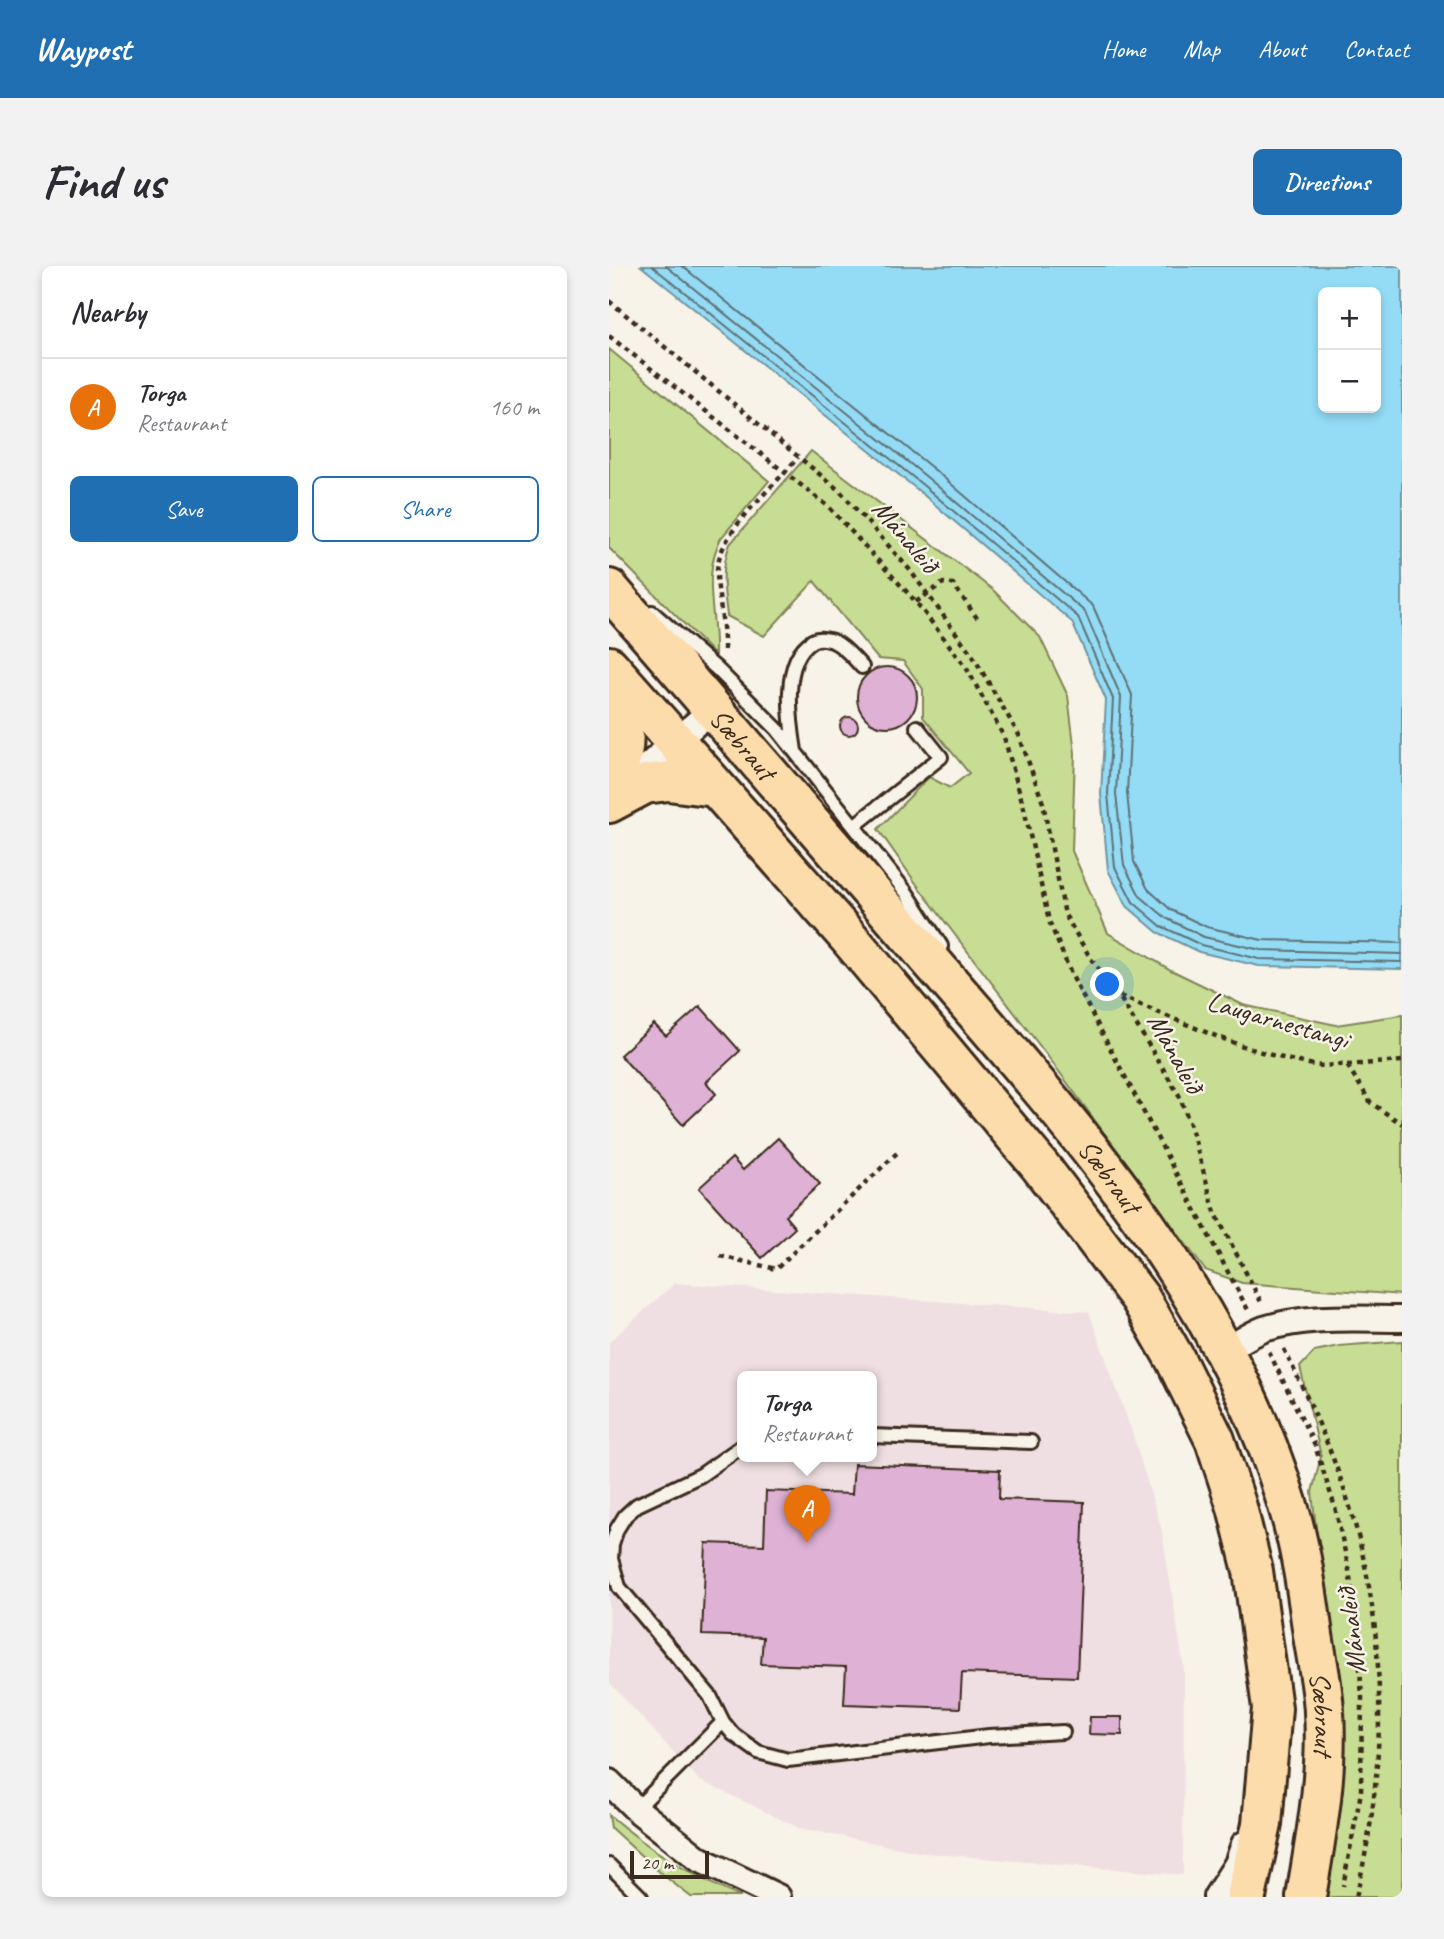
<!DOCTYPE html>
<html lang="en">
<head>
<meta charset="utf-8">
<style>
	body { margin:0; font-family:Caveat,sans-serif; background:#f2f2f3; color:#2b2b33 }
	.controls { position:absolute; right:21px; top:21px; display:grid; overflow:hidden; border-radius:10px; box-shadow:0 4px 10px #0003 }
	.controls button { width:63px; height:63px; display:grid; place-items:center; padding:0; border:0; border-bottom:2px solid #e1e1e2; background:#fff; color:#2b2b33; font:35px sans-serif }
	.scale { position:absolute; left:21px; bottom:18px; width:79px; box-sizing:border-box; padding-left:7px; border:4px solid #3b2a1e; border-top:0; font-size:19px; line-height:24px; white-space:nowrap; color:#3b2a1e; -webkit-text-stroke:5px #f7f3e8; paint-order:stroke }
	.you { position:absolute; left:499px; top:719px; width:24px; height:24px; margin:-18px; border:5px solid #fff; border-radius:50%; background:#1a73e8; box-shadow:0 0 0 10px #1a73e833 }
	.badge { display:grid; place-items:center; width:46px; height:46px; border-radius:50%; background:#1f6fb2; color:#fff; font-size:23px; font-weight:700 }
	.pin { position:absolute; translate:-50% -58px; filter:drop-shadow(0 2px 4px #0008) }
	.pin::after { content:''; position:absolute; top:37px; width:24px; height:21px; background:inherit; clip-path:polygon(0 0,100% 0,50% 100%) }
	.popup { position:absolute; left:128px; top:1105px; width:140px; height:91px; box-sizing:border-box; display:grid; place-content:center; border-radius:10px; background:#fff; filter:drop-shadow(0 2px 5px #0005); font-size:23px; white-space:nowrap; color:#7c7c81 }
	.popup b { font-size:26px; color:#2b2b33 }
	.popup::after { content:''; position:absolute; left:50%; top:100%; margin-left:-14px; border:14px solid transparent; border-top-color:#fff }
	.list { margin:0; padding:0; list-style:none }
	h2 { display:flex; justify-content:space-between; align-items:center; height:91px; margin:0; padding:0 28px; font-size:30px }
	h2 small { font-size:23px; font-weight:400; color:#7c7c81 }
	.list li { display:grid; grid-template-columns:46px 1fr auto; gap:21px; align-items:center; box-sizing:border-box; height:98px; padding:0 28px; border-top:2px solid #e1e1e2 }
	.list b { display:block; font-size:26px; white-space:nowrap }
	.list p { margin:0; font-size:23px; white-space:nowrap; color:#7c7c81 }
	.list em { font-size:23px; font-style:normal; color:#7c7c81 }
	.actions { display:flex; gap:14px; padding:21px 28px }
	.actions a { flex:1; padding:16px 0; border:2px solid #1f6fb2; border-radius:10px; text-align:center; font-size:24px; color:#1f6fb2 }
	.actions .main { background:#1f6fb2; color:#fff }
	.map { position:relative; flex:none; width:793px; height:1631px; overflow:hidden; border-radius:10px }
	header { display:flex; align-items:center; gap:42px; box-sizing:border-box; height:98px; padding:0 35px; background:#1f6fb2; color:#fff }
	header strong { font-size:33px }
	nav { display:flex; gap:38px; margin-inline-start:auto; font-size:24px }
	.intro { display:flex; align-items:center; justify-content:space-between; box-sizing:border-box; height:168px; padding:0 42px }
	h1 { margin:0; font-size:49px }
	.button { padding:18px 32px; border-radius:10px; background:#1f6fb2; color:#fff; font-size:24px; font-weight:700 }
	main { display:flex; gap:42px; padding:0 42px }
	aside { flex:1; background:#fff; border-radius:10px; box-shadow:0 4px 10px #0003 }
	.map>svg:first-child { display:block }
	.built { fill:#f0dfe2; fill-rule:evenodd }
	.green { fill:#c7dd93; stroke:#818458; stroke-width:2 }
	.water { fill:#94dcf6; stroke:#7095a0; stroke-width:2; fill-rule:evenodd }
	.lines { fill:none; stroke-linecap:round; stroke-linejoin:round }
	.shore { stroke:#5f7174; stroke-width:2 }
	.building { fill:#deb1d5; stroke:#3b2a1e; stroke-width:2 }
	.service-casing { stroke:#3b2a1e; stroke-width:18 }
	.minor-casing { stroke:#3b2a1e; stroke-width:30 }
	.primary-casing { stroke:#3b2a1e; stroke-width:44 }
	.path { stroke:#3b2a1e; stroke-width:4.5; stroke-dasharray:5 5; stroke-linecap:butt }
	.service { stroke:#f7f3e8; stroke-width:12 }
	.minor { stroke:#f7f3e8; stroke-width:24 }
	.primary { stroke:#fddcac; stroke-width:38 }
	.labels { text-anchor:middle; dominant-baseline:central; stroke-width:5; stroke-linejoin:round; paint-order:stroke }
	.street-label { font-size:28px; fill:#3b2a1e; stroke:#f7f3e8 }
</style>
</head>
<body>
<header>
<strong>Waypost</strong>
<nav><a>Home</a><a>Map</a><a>About</a><a>Contact</a></nav>
</header>
<div class="intro"><h1>Find us</h1><a class="button">Directions</a></div>
<main>
<aside>
<h2>Nearby<small></small></h2>
<ul class="list">
<li><span class="badge" style="background:#e8710a">A</span><div><b>Torga</b><p>Restaurant</p></div><em>160 m</em></li>
</ul>
<div class="actions"><a class="main">Save</a><a>Share</a></div>
</aside>
<div class="map">
<svg width="793" height="1631" viewBox="0 0 793 1631">
	<rect width="100%" height="100%" fill="#f7f3e8"/>
	<filter id="ink" filterUnits="userSpaceOnUse"><feTurbulence type="fractalNoise" baseFrequency=".0143" numOctaves="2"/><feDisplacementMap in="SourceGraphic" scale="14" xChannelSelector="R" yChannelSelector="G"/><feConvolveMatrix kernelMatrix="1 2 1 2 8 2 1 2 1" color-interpolation-filters="sRGB"/></filter>
	<g filter="url(#ink)">
		<path class="built" d="M 66,1017 L 480,1046 L 523,1166 L 553,1265 L 575,1403 L 574,1609 L 315,1587 L 190,1562 L 90,1514 L 0,1416 L 0,1076 ZM 133,1111 L 263,1111 L 263,1191 L 133,1191 Z"/>
		<path class="green" d="M 0,83 L 160,215 L 112,272 C 92,310 108,349 106,389 L 0,282 Z
			M 202,185 L 384,324 L 431,371 L 459,430 L 466,487 L 463,585 L 499,667 L 562,704 L 634,739 L 727,759 L 793,749 L 793,1029 L 633,1017 L 596,1004 L 440,792 L 311,623 L 269,563 L 320,511 L 341,522 L 360,507 L 314,451 L 314,423 L 294,395 L 269,393 L 205,315 L 155,370 L 118,350 C 115,324 111,304 121,278 Z
			M 793,1075 L 793,1631 L 710,1631 L 724,1416 L 703,1226 L 712,1190 L 691,1101 L 706,1085 L 730,1080 Z
			M 0,1549 C 40,1583 83,1611 132,1631 L 82,1631 L 49,1605 L 2,1562 Z"/>
		<path class="water" d="M 32,0 L 793,0 L 793,703 L 650,700 L 590,686 L 548,666 L 518,640 L 499,604 L 492,528 L 497,434 L 463,356 L 310,225 ZM 714,26 L 767,26 L 767,142 L 714,142 Z"/>
		<g class="lines">
			<path class="shore" d="M 43,0 L 315,220 L 469,351 L 504,433 L 499,528 L 506,601 L 524,636 L 552,660 L 592,679 L 650,693 L 793,696
				M 57,0 L 320,213 L 476,346 L 512,431 L 507,528 L 515,599 L 531,630 L 557,652 L 595,671 L 652,684 L 793,688
				M 73,0 L 327,205 L 484,340 L 523,429 L 518,527 L 525,596 L 539,623 L 562,644 L 598,661 L 653,674 L 793,677"/>
		</g>
		<path class="building" d="M248 431a30 30 0 1 1 60 0a30 30 0 1 1-60 0Z
			M231 460a9 9 0 1 1 18 0a9 9 0 1 1-18 0Z
			M 91,740 L 131,785 L 97,816 L 107,828 L 74,859 L 11,789 L 45,758 L 57,770 Z
			M 169,872 L 211,918 L 176,950 L 186,962 L 153,992 L 90,922 L 123,892 L 134,904 Z
			M 245,1198 L 391,1204 L 390,1233 L 475,1236 L 468,1411 L 353,1407 L 351,1442 L 235,1438 L 237,1401 L 152,1398 L 154,1371 L 93,1369 L 97,1277 L 155,1279 L 157,1225 L 243,1228 Z
			M 481,1451 L 513,1451 L 513,1469 L 480,1468 Z"/>
		<g class="lines">
			<defs>
				<path id="service" d="M 43,346 L 108,403 L 168,463 L 297,626 L 332,680
					M 186,485 C 181,454 172,394 203,375 C 210,371 222,373 229,378 C 238,384 246,393 253,401
					M 245,560 L 332,491 L 308,461
					M 263,1170 L 422,1176
					M 133,1180 L 92,1209 L 28,1239 L 16,1250 L 8,1263 L 3,1278 L 2,1293 L 10,1321 L 101,1430 L 114,1456 L 124,1468 L 149,1486 L 179,1494 L 380,1470 L 454,1466
					M 27,1543 L 114,1456
					M 0,1599 L 32,1631"/>
				<path id="minor" d="M 16,520 L 92,453 L 103,450 L 112,451
					M 616,1084 C 629,1077 642,1068 655,1063 C 699,1049 748,1053 793,1053
					M 0,1516 L 27,1543 L 90,1593 L 169,1631
					M 607,1631 L 628,1598 L 635,1578"/>
				<g id="primary">
					<path id="s1" d="M 0,323 C 105,444 210,566 315,687 C 459,853 615,1024 679,1240 C 692,1282 698,1326 704,1369 C 708,1395 714,1421 715,1446 C 719,1508 707,1570 697,1631"/>
					<path d="M 0,400 L 241,673 L 431,900 L 531,1032 L 566,1093 L 606,1174 L 628,1241 L 644,1305 L 663,1442 L 653,1558 L 637,1631"/>
					<path d="M 0,420 C 18,459 21,483 0,522"/>
					<path d="M 0,537 L 36,518 L 59,515 L 106,521"/>
				</g>
			</defs>
			<use href="#service" class="service-casing"/>
			<use href="#minor" class="minor-casing"/>
			<use href="#primary" class="primary-casing"/>
			<path class="path" d="M 0,35 L 231,225 L 300,303 L 364,390 L 410,469 L 434,537 L 456,649 L 482,693 L 510,730 L 570,829 L 581,858 L 606,946 L 653,1038
				M 0,70 L 219,240 L 307,336 L 357,401 L 395,471 L 415,542 L 440,655 L 463,710 L 639,1044
				M 307,336 L 334,317 L 344,318 L 368,352
				M 115,384 C 116,359 109,334 108,309 C 106,267 165,222 189,191
				M 511,730 C 573,756 638,787 705,799 C 716,801 727,798 738,799 L 762,837 L 793,858
				M 738,799 L 793,795
				M 111,990 L 167,1003 L 290,885
				M 675,1083 C 698,1130 720,1177 736,1226 C 780,1356 779,1499 747,1631
				M 660,1086 L 706,1180 L 726,1241 L 740,1304 L 748,1362 L 753,1431 L 752,1526 L 734,1620"/>
			<use href="#service" class="service"/>
			<use href="#minor" class="minor"/>
			<use href="#primary" class="primary"/>
		</g>
	</g>
	<g class="labels">
		<g class="street-label">
			<text transform="translate(297 270) rotate(50)">Mánaleið</text>
			<text stroke="none"><textPath href="#s1" startOffset="205">Sæbraut</textPath></text>
			<text transform="translate(669 754) rotate(16)">Laugarnestangi</text>
			<text transform="translate(567 787) rotate(61)">Mánaleið</text>
			<text stroke="none"><textPath href="#s1" startOffset="772">Sæbraut</textPath></text>
			<text transform="translate(742 1365) rotate(-97)">Mánaleið</text>
			<text stroke="none"><textPath href="#s1" startOffset="1360">Sæbraut</textPath></text>
		</g>
	</g>
</svg>
<div class="controls">
<button>+</button>
<button>−</button>
</div>
<div class="scale">20 m</div>
<div class="you"></div>
<div class="pin badge" style="left:198px;top:1277px;background:#e8710a">A</div>
<div class="popup"><b>Torga</b>Restaurant</div>
</div>
</main>
</body>
</html>
